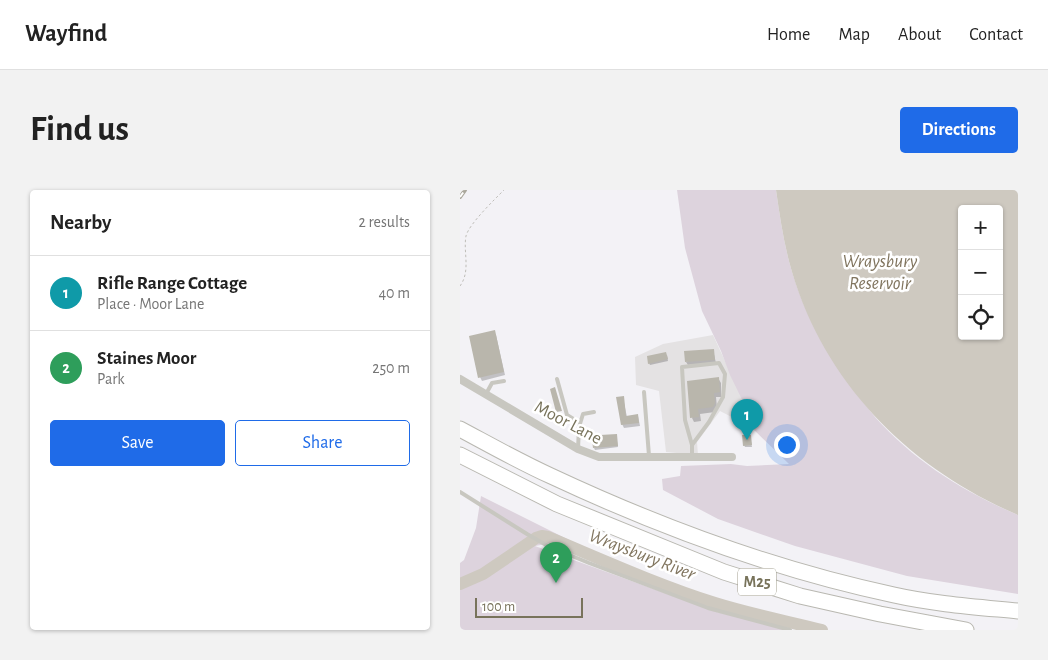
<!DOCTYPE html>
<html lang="en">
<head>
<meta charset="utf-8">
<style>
	body { margin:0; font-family:"Alegreya Sans",sans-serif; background:#f2f2f2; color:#222 }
	.controls { position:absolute; right:15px; top:15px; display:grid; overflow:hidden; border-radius:5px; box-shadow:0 1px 4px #0004 }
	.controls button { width:45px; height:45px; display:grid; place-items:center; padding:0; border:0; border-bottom:1px solid #e0e0e0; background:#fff; color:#222; font:25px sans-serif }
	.scale { position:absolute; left:15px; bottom:12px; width:108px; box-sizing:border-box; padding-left:5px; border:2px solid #78735b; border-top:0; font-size:14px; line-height:18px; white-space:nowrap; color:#78735b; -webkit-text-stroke:4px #fff; paint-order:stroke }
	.you { position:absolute; left:326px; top:254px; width:18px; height:18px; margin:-12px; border:4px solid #fff; border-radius:50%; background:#1a73e8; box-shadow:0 0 0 8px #1a73e833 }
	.badge { display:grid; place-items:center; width:32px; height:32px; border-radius:50%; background:#1f6be8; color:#fff; font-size:16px; font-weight:700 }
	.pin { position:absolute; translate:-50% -41px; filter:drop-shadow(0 1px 2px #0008) }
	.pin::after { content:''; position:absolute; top:26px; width:18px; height:15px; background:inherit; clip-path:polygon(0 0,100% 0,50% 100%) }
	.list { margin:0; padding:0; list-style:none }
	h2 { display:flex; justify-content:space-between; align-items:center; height:65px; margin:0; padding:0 20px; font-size:21px }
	h2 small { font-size:16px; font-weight:400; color:#767676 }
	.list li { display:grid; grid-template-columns:32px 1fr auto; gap:15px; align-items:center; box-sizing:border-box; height:75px; padding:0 20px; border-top:1px solid #e0e0e0 }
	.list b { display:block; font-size:19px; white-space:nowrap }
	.list p { margin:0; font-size:16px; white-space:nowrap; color:#767676 }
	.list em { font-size:16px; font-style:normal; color:#767676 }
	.actions { display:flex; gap:10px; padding:15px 20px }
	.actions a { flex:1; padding:11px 0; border:1px solid #1f6be8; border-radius:5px; text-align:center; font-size:18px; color:#1f6be8 }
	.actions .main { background:#1f6be8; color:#fff }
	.icon { flex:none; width:28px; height:28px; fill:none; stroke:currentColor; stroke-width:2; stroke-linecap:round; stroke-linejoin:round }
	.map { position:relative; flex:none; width:558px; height:440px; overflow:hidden; border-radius:5px }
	header { display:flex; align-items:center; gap:30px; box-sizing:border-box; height:70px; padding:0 25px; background:#fff; border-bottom:1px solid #e0e0e0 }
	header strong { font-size:24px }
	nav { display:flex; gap:28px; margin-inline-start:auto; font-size:18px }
	.intro { display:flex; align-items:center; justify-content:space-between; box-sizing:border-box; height:120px; padding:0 30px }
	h1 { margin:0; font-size:35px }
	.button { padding:12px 22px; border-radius:5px; background:#1f6be8; color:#fff; font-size:18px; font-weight:700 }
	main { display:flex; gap:30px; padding:0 30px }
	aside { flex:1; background:#fff; border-radius:5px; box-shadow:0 1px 4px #0004 }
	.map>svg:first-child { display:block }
	.built { fill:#e4e2e3 }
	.green { fill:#ddd3dd }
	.water { fill:#cec9c0; fill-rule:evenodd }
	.shadow { fill:#0003 }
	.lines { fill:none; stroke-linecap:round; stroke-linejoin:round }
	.river { stroke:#cec9c0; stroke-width:12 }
	.building { fill:#b9b6ac }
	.highway-casing { stroke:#b9b8b1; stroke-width:17 }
	.path { stroke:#bebdb8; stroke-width:1; stroke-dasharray:2.5 2.5; stroke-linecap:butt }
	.lane { stroke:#c8c7c0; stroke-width:4 }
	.street { stroke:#c8c7c0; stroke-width:8 }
	.highway { stroke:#fff; stroke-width:15 }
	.rail-casing { stroke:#aba89d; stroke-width:4 }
	.rail { stroke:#fff; stroke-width:2; stroke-dasharray:5.5; stroke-linecap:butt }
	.labels { text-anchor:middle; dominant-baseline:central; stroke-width:5; stroke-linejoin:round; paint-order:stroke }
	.shield { fill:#fff; stroke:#a09d8c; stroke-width:1 }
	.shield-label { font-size:16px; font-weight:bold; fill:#78735b }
	.street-label { font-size:18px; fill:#78735b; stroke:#fff }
	.water-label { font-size:19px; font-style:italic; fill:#81755f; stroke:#fff }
</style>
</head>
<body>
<header>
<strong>Wayfind</strong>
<nav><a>Home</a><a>Map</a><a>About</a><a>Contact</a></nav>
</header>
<div class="intro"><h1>Find us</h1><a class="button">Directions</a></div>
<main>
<aside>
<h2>Nearby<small>2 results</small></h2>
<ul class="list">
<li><span class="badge" style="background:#0f9aa8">1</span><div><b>Rifle Range Cottage</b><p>Place · Moor Lane</p></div><em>40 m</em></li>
<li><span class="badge" style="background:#2e9e5b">2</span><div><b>Staines Moor</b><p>Park</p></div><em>250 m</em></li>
</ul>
<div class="actions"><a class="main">Save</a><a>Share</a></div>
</aside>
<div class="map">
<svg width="558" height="440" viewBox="0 0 558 440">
	<rect width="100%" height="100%" fill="#f3f2f6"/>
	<path class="built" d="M 253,145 L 294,234 L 291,237 L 260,221 L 237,252 L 238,265 L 206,262 L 199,201 L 176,195 L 175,167 L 203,154 Z"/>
	<path class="green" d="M 217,0 L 316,0 C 320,28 324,55 332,82 C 345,124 365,162 392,196 C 399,207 407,217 415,227 C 454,271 504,302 558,325 L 558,404 L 447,386 L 335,356 L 258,329 L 203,300 L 202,289 L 220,286 L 221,276 L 271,274 L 287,276 L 329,274 L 291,237 L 294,234 L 270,185 L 261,161 L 242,121 L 225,58 Z
		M 21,306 L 109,350 L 75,356 L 257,422 L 330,440 L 0,440 L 0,373 L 4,370 L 16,338 Z"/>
	<path class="water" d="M 316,0 L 558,0 L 558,325 C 451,279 366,196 332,82 C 324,55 320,28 316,0 ZM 502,19 L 539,19 L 539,146 L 502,146 Z"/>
	<path class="shadow" d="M 36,145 L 45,185 L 22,191 L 20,187 Z
		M 253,160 L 256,173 L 228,175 L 226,172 Z
		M 207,165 L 208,171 L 190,175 L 189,173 Z
		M 258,188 L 261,193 L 261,207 L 256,207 L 257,218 L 255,222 L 240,224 L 241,231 L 234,232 L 232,228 Z
		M 163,208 L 167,227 L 178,226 L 180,236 L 164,238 L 162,234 Z
		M 156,245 L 158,257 L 135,260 L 134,258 Z
		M 290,246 L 292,257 L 285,257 L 284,255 Z"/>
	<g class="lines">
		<path class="river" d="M 0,394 L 23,384 L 76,348 L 82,346 L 88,347 C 143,370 198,395 255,413 C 290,424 326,431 362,440"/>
	</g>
	<path class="building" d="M 35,140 L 44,182 L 18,188 L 9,146 Z
		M 254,159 L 255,170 L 225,172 L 224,161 Z
		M 206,162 L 208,169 L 188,174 L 187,166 Z
		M 259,187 L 260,202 L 254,203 L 255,213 L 253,217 L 238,219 L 239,227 L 230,228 L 227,191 Z
		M 95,197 L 102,221 L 96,222 L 90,199 Z
		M 164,206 L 166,226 L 178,224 L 179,233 L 161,235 L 156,207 Z
		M 157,244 L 158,256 L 133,258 L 132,250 L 140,249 L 140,245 Z
		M 282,245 L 291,245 L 292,255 L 283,256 Z"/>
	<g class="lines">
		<defs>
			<path id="highway" d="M 0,239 C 30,255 60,272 91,286 C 200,337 316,380 434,405 C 474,414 517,417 558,421
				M 0,265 L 97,314 L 264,382 L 340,406 L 420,424 L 506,440"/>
		</defs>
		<use href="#highway" class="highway-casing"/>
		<path class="path" d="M 0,96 C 11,81 3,62 6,46 C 9,34 35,9 44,0"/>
		<path class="lane" d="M 97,189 L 107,225 L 120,233
			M 184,202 L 189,266
			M 26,204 L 32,193 L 44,191
			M 232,255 L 249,232 L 263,207 L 265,184 L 259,173 L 222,177 L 225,230 L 232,255 L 232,267
			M 118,259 L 119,237 L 123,224 L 134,222
			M 0,302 L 67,344 L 88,356 L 129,373 L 248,418 L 330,440"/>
		<path class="street" d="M 0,189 L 118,259 L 139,267 L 272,267"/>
		<use href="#highway" class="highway"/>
		<defs>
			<path id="rail" d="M 0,7 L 5,0"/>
		</defs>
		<use href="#rail" class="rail-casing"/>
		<use href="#rail" class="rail"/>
	</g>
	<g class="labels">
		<rect class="shield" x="278" y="378.5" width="38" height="27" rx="4"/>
		<g class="shield-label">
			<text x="297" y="392">M25</text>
		</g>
		<g class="street-label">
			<text transform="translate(108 233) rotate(28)">Moor Lane</text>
		</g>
		<g class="water-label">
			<text x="420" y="71">Wraysbury<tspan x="420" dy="22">Reservoir</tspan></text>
			<text transform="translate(182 365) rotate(21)">Wraysbury River</text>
		</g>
	</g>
</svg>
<div class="controls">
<button>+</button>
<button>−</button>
<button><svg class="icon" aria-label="locate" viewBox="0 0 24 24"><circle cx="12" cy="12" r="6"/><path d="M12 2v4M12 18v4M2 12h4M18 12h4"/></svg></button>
</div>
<div class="scale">100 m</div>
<div class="you"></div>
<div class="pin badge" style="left:287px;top:250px;background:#0f9aa8">1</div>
<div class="pin badge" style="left:96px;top:393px;background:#2e9e5b">2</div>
</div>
</main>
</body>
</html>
